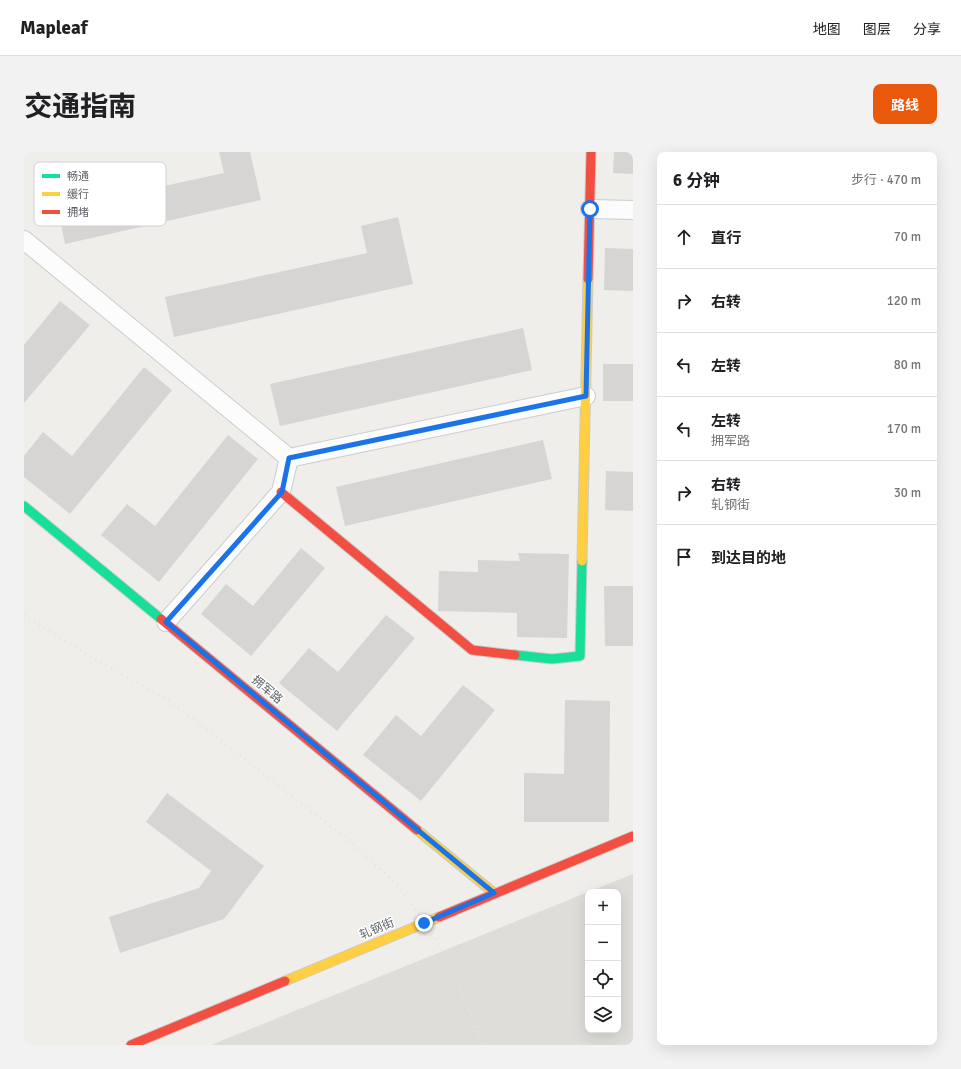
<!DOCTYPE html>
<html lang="zh">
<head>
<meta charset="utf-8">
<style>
	body { margin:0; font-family:Signika,"Noto Sans SC",sans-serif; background:#f2f2f2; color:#202124 }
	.controls { position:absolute; right:12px; bottom:12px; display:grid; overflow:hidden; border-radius:8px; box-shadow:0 4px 16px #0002 }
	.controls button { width:36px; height:36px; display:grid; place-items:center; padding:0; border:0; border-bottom:1px solid #e0e0e0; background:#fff; color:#202124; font:20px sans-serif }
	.stop { position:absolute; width:12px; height:12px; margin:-9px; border:3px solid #1a73e8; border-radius:50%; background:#fff }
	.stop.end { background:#1a73e8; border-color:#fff; box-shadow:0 1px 4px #0008 }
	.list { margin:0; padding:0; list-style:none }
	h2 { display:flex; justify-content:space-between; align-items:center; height:52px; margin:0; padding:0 16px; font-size:17px }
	h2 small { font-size:13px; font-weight:400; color:#757577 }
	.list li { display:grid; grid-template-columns:26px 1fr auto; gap:12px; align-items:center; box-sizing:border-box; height:64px; padding:0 16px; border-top:1px solid #e0e0e0 }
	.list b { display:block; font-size:15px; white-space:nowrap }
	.list p { margin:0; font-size:13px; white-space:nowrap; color:#757577 }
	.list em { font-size:13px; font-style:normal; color:#757577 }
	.icon { flex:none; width:22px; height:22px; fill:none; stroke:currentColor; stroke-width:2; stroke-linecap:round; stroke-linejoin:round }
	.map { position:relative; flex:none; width:609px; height:893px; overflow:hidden; border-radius:8px }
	header { display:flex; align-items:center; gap:24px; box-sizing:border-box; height:56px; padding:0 20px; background:#fff; border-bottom:1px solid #e0e0e0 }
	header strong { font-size:19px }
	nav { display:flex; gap:22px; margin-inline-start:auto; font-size:14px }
	.intro { display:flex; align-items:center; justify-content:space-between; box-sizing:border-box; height:96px; padding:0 24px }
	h1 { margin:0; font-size:28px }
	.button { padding:10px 18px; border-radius:8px; background:#ea580c; color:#fff; font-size:14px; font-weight:700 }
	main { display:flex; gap:24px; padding:0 24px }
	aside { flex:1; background:#fff; border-radius:8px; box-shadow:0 4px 16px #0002 }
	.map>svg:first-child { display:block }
	.industrial { fill:#dfddda }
	.building { fill:#d6d5d3 }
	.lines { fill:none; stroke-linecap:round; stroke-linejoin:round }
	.street-casing { stroke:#cbcccc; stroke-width:20 }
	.fast-casing { stroke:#cacacb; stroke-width:11 }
	.slow-casing { stroke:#cacacb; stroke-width:11 }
	.jam-casing { stroke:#cacacb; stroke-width:11 }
	.street { stroke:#fdfcfc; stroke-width:18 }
	.fast { stroke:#16e098; stroke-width:9 }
	.slow { stroke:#ffcf43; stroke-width:9 }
	.jam { stroke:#f24e42; stroke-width:9 }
	.rail { stroke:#e4e4e4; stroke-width:3; stroke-dasharray:1 5; stroke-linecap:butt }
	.route { stroke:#1a73e8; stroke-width:5 }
	.labels { text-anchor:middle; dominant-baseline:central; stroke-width:3; stroke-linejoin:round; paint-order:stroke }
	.street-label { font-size:12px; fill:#5f6368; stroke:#fff }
	.key { fill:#fff; stroke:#cfd0d2; stroke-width:1 }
	.key-label { font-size:11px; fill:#5f6368 }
</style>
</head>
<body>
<header>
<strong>Mapleaf</strong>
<nav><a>地图</a><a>图层</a><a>分享</a></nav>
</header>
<div class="intro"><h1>交通指南</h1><a class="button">路线</a></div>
<main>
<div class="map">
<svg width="609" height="893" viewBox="0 0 609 893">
	<rect width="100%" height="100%" fill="#efeeea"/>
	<path class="industrial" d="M 609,722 L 609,893 L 187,893 L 564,740 L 564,878 L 594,878 L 594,740 L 564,740 Z"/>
	<path class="building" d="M 195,0 L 226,0 L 237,48 L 41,92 L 34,57 L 200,21 Z
		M 590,0 L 609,0 L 609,22 L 589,21 Z
		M 374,65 L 389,132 L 150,185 L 141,145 L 343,101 L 337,74 Z
		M 581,96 L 609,97 L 609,139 L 580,138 Z
		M 36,149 L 66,173 L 0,251 L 0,193 Z
		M 499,176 L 508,218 L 256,274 L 246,232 Z
		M 579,212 L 609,212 L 609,249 L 579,249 Z
		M 120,215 L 148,238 L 46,362 L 0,325 L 0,304 L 19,280 L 48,304 Z
		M 204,283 L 234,307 L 135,430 L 77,383 L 103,352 L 131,374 Z
		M 519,288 L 528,327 L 321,374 L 312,335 Z
		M 582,319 L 609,320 L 609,359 L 581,358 Z
		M 277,396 L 301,416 L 227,504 L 177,462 L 202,432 L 229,454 Z
		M 494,401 L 545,402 L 543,486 L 493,485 L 493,461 L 414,459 L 415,419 L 454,420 L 454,408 L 496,409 Z
		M 580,434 L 609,434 L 609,494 L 581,494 Z
		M 362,463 L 391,486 L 313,579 L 255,531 L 285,496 L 314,520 Z
		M 439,533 L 471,558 L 397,649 L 339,603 L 372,563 L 397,584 Z
		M 541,548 L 586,549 L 585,670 L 500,670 L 500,621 L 540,622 Z
		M 143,641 L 240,714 L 200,767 L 96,801 L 85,765 L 175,736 L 187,719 L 122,670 Z"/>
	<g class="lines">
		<defs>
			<path id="street" d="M 566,57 L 609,58
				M 0,88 L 265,306
				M 265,306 L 562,244
				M 142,470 L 257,340 L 265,306"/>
			<path id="fast" d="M 0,354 L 137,467
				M 491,503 L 528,507 L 556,504 L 558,409"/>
			<path id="slow" d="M 558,409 L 564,127
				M 393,678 L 470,741
				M 261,829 L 415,765"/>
			<path id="jam" d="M 564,127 L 567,0
				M 257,340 L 448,498 L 491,503
				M 137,467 L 393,678
				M 415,765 L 609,684
				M 107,893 L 261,829"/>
		</defs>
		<use href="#street" class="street-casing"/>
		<use href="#fast" class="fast-casing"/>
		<use href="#slow" class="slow-casing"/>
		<use href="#jam" class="jam-casing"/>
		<use href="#street" class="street"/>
		<use href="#fast" class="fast"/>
		<use href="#slow" class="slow"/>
		<use href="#jam" class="jam"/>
		<path class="rail" d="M 0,463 L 70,507 L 139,545 L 172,569 L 327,690 L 376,736 L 415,792 L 440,844 L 458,893"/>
	</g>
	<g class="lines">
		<path class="route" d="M 400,771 L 470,741 L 142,470 L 258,340 L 265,306 L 562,244 L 566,57"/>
	</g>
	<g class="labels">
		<g class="street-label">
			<text transform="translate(243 538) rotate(40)">拥军路</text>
			<text transform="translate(353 777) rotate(-23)">轧钢街</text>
		</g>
	</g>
	<rect x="10" y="10" width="132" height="64" rx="6" class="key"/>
	<rect x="18" y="22" width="18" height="4" fill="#16e098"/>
	<rect x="18" y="40" width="18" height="4" fill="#ffcf43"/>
	<rect x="18" y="58" width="18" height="4" fill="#f24e42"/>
	<g class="key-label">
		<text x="43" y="28">畅通</text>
		<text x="43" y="46">缓行</text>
		<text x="43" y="64">拥堵</text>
	</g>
</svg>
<div class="controls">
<button>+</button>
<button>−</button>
<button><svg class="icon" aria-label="locate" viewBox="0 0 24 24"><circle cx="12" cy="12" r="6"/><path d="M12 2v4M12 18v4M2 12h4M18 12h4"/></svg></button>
<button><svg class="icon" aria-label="layers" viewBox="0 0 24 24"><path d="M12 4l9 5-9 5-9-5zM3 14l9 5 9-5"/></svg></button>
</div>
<div class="stop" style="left:566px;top:57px"></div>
<div class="stop end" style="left:400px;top:771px"></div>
</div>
<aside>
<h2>6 分钟<small>步行 · 470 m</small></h2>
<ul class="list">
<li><svg class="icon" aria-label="ahead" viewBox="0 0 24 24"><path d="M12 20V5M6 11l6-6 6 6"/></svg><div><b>直行</b></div><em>70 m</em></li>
<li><svg class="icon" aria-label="right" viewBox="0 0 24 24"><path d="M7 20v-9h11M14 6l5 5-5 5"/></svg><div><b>右转</b></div><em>120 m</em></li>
<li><svg class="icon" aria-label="left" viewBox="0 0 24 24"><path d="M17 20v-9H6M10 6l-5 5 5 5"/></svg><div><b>左转</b></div><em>80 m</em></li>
<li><svg class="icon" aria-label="left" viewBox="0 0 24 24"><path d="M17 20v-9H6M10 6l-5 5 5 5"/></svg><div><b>左转</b><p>拥军路</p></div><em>170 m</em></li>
<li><svg class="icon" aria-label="right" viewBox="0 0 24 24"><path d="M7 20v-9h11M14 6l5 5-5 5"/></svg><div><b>右转</b><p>轧钢街</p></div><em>30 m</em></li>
<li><svg class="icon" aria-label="arrive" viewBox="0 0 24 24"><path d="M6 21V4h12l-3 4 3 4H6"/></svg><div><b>到达目的地</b></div></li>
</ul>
</aside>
</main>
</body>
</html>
